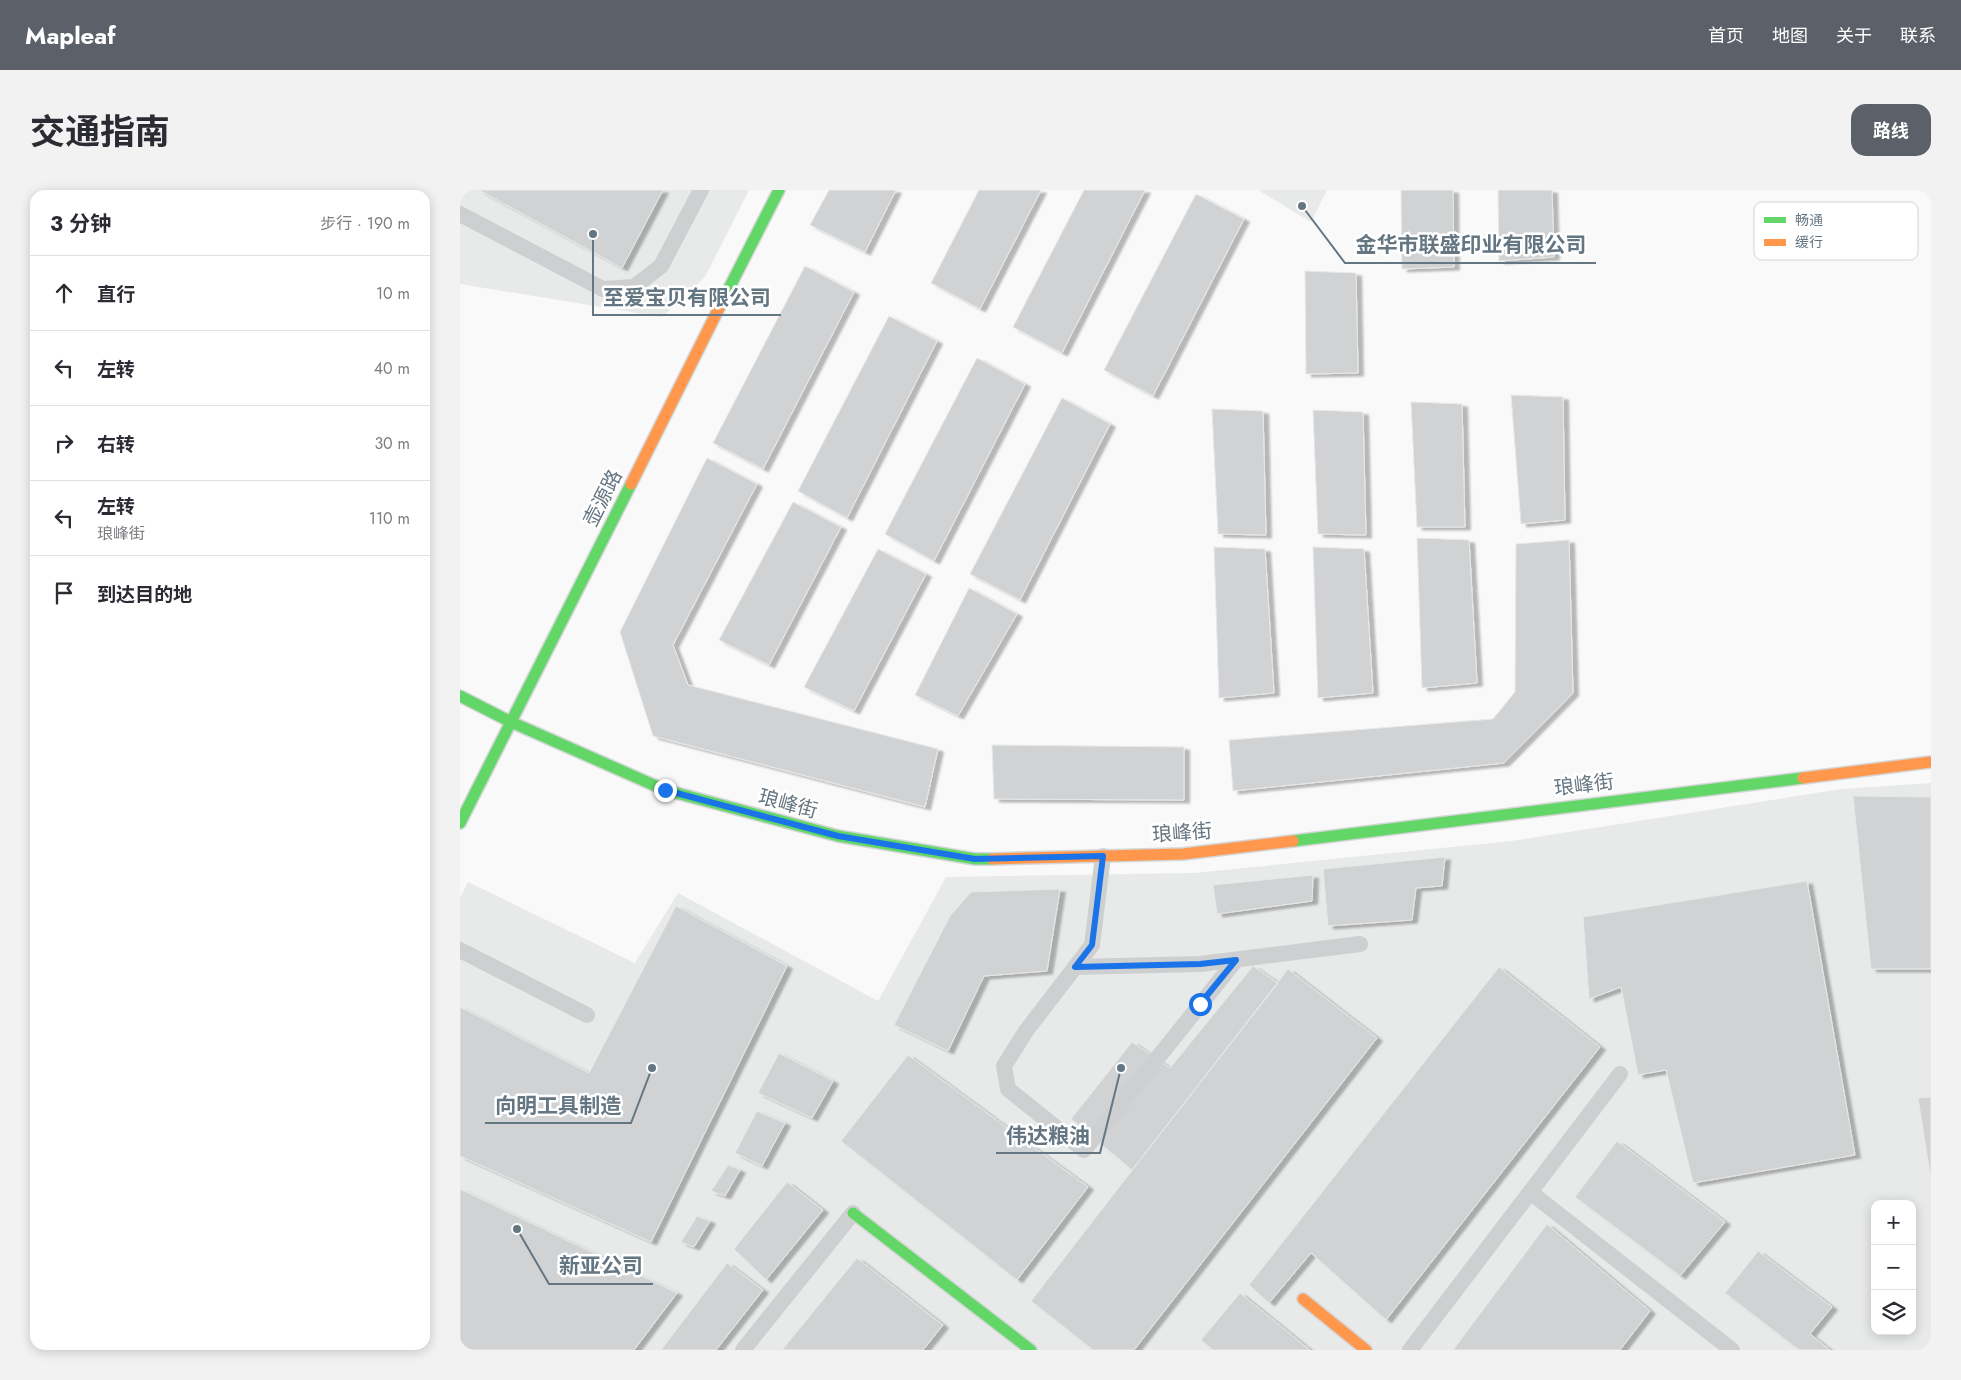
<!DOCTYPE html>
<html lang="zh">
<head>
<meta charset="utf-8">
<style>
	body { margin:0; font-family:Jost,"Noto Sans SC",sans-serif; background:#f2f2f3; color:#2b2b33 }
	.controls { position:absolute; right:15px; bottom:15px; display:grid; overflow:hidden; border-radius:10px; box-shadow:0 2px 12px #0003 }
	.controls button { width:45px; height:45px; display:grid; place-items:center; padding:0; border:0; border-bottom:1px solid #e1e1e2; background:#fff; color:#2b2b33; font:25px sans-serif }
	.stop { position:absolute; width:15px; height:15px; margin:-11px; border:4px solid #1a73e8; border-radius:50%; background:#fff }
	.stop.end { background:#1a73e8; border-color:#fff; box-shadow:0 1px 5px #0008 }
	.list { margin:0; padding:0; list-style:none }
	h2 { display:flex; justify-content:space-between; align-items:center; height:65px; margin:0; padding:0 20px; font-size:21px }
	h2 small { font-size:16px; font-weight:400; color:#7c7c81 }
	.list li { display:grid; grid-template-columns:32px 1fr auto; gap:15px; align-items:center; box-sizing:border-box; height:75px; padding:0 20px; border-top:1px solid #e1e1e2 }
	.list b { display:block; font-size:19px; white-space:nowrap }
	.list p { margin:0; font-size:16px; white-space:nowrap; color:#7c7c81 }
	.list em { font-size:16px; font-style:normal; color:#7c7c81 }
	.icon { flex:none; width:28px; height:28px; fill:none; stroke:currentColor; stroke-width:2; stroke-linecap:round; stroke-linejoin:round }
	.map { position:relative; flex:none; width:1471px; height:1160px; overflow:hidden; border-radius:15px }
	header { display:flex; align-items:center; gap:30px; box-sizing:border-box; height:70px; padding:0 25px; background:#5c6169; color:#fff }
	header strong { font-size:24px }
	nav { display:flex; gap:28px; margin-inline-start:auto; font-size:18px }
	.intro { display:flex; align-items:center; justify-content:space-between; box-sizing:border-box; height:120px; padding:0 30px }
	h1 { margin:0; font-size:35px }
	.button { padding:12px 22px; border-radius:15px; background:#5c6169; color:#fff; font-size:18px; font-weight:700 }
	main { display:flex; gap:30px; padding:0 30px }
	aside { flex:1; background:#fff; border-radius:15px; box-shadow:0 2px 12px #0003 }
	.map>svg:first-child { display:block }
	.built { fill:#e8e9e9; fill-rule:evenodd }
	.building { fill:#d0d2d3; stroke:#e8e8e8; filter:url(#shadow) }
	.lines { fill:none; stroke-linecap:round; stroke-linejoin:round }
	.fast-casing { stroke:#d5d6d7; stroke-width:14 }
	.slow-casing { stroke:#d5d6d7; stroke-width:14 }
	.lane { stroke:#cecfd0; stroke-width:16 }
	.fast { stroke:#63d668; stroke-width:11 }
	.slow { stroke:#ff974d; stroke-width:11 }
	.route { stroke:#1a73e8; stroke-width:6 }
	.labels { text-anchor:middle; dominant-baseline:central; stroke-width:5; stroke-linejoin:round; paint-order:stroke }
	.street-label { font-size:20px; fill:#657683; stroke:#fff }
	.key { fill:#fff; stroke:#d1d6da; stroke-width:1 }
	.key-label { font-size:14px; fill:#657683 }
	.leader { fill:none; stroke:#657683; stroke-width:2 }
	.callout-dot { fill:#657683; stroke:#fff; stroke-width:2 }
	.callout-label { font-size:21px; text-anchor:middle; font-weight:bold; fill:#657683; stroke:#fff; stroke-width:5; stroke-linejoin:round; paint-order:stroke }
</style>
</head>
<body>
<header>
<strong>Mapleaf</strong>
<nav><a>首页</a><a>地图</a><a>关于</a><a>联系</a></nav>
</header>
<div class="intro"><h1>交通指南</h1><a class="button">路线</a></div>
<main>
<aside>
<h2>3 分钟<small>步行 · 190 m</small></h2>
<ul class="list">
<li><svg class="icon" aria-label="ahead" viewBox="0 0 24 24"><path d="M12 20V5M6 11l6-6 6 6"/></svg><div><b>直行</b></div><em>10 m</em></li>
<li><svg class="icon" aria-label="left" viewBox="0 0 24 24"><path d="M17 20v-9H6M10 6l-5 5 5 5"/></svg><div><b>左转</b></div><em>40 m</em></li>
<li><svg class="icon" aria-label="right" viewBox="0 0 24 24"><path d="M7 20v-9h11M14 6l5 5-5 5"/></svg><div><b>右转</b></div><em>30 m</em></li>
<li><svg class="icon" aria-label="left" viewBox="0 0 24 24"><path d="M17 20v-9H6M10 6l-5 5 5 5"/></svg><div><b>左转</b><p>琅峰街</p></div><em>110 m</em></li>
<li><svg class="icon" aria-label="arrive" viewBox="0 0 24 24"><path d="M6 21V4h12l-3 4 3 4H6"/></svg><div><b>到达目的地</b></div></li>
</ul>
</aside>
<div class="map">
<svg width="1471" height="1160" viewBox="0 0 1471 1160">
	<defs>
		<filter id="shadow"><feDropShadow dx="5.5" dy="3" stdDeviation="1" flood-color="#0004"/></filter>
	</defs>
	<rect width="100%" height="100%" fill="#f9f9f9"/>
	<path class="built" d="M 0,0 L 289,0 L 245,87 L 202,127 L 0,94 Z
		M 798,0 L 867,0 L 851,32 Z
		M 1471,593 L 1471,1160 L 0,1160 L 0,708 L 8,692 L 175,773 L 218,703 L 418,811 L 486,687 L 734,683 L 1052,651 L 1381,599 ZM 1415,1014 L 1452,1014 L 1452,1141 L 1415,1141 Z"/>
	<path class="building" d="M 19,0 L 203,0 L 162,78 Z
		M 369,0 L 436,0 L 405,62 L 350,35 Z
		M 519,0 L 581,0 L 520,119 L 471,93 Z
		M 624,0 L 685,0 L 602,163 L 553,137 Z
		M 941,0 L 993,0 L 994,77 L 942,79 Z
		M 1038,0 L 1092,0 L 1094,67 L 1039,71 Z
		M 736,4 L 784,29 L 693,206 L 644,180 Z
		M 345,76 L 394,102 L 303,279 L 253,253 Z
		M 845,81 L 896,83 L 898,183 L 846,184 Z
		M 429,126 L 477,151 L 387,328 L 338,301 Z
		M 517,168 L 565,194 L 474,371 L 425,344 Z
		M 1051,205 L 1103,207 L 1105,330 L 1061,334 Z
		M 602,208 L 650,234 L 560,410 L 510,384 Z
		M 951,212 L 1002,214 L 1005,337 L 957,337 Z
		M 752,219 L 803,221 L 806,345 L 758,344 Z
		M 853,220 L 903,222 L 906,345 L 858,344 Z
		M 247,268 L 297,294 L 213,455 L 228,495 L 478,559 L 465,617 L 193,546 L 160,442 Z
		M 333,312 L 381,337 L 309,475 L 259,450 Z
		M 957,348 L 1009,350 L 1017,493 L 962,498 Z
		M 1109,350 L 1113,503 L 1044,573 L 773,601 L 769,550 L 1033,529 L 1055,502 L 1056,354 Z
		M 754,357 L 805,359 L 814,503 L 759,508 Z
		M 853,357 L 904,359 L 913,503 L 858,508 Z
		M 418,359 L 466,384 L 394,521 L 344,497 Z
		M 509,398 L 557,424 L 498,526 L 455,505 Z
		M 532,555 L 724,557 L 724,610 L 534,609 Z
		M 1393,606 L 1471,607 L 1471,779 L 1411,779 Z
		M 985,667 L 982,696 L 956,698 L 952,730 L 868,736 L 863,679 Z
		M 853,685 L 852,711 L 757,724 L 753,695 Z
		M 1347,691 L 1395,965 L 1233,993 L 1206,880 L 1178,885 L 1161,797 L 1129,809 L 1123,727 Z
		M 600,699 L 587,781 L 524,786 L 488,861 L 434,835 L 490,726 L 511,702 Z
		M 216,716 L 327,776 L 191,1052 L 0,966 L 0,817 L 129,883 Z
		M 793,776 L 818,793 L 672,980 L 611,929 L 672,852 L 710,878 Z
		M 1039,777 L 1140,857 L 926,1130 L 851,1063 L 809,1113 L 789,1095 Z
		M 828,779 L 917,848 L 674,1160 L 633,1160 L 571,1111 Z
		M 319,863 L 373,891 L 352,928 L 298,903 Z
		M 448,865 L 628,997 L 557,1090 L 381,951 Z
		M 1471,907 L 1471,990 L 1458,908 Z
		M 297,921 L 325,933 L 302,976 L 275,963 Z
		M 1157,951 L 1265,1032 L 1220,1086 L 1115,1007 Z
		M 268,975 L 280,980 L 265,1006 L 251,1001 Z
		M 327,992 L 363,1020 L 306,1090 L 274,1059 Z
		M 0,999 L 217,1103 L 174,1160 L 0,1160 Z
		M 237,1026 L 250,1031 L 234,1057 L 221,1052 Z
		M 1087,1034 L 1190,1121 L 1160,1160 L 993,1160 Z
		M 1298,1061 L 1372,1117 L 1350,1144 L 1370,1160 L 1339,1160 L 1265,1103 Z
		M 397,1068 L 483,1135 L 463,1160 L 322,1160 Z
		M 267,1073 L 303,1100 L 256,1160 L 201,1160 Z
		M 780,1103 L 850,1160 L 753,1160 L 741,1150 Z"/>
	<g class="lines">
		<defs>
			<path id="fast" d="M 259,118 L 319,0
				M 0,506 L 51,532 L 205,600 L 378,646 L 515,669 L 532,669
				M 0,633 L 171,294
				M 833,651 L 1343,588
				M 393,1023 L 571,1160"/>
			<path id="slow" d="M 171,294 L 259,118
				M 1343,588 L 1471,572
				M 532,669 L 723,664 L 833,651
				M 843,1109 L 906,1160"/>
		</defs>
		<use href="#fast" class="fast-casing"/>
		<use href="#slow" class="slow-casing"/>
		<path class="lane" d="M 0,24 L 143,99 L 174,97 L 201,76 L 241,0
			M 643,666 L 632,755 L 566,841 L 544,876 L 548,899 L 624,960 L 776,770
			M 0,760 L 127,825
			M 615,777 L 740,774 L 900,754
			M 1070,1002 L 1272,1160
			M 283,1160 L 393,1023
			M 950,1160 L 1160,884"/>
		<use href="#fast" class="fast"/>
		<use href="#slow" class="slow"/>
	</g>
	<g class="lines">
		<path class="route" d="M 205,600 L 378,646 L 515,669 L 643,666 L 632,755 L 615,777 L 740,774 L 776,770 L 740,814"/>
	</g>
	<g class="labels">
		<g class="street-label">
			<text transform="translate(143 308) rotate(-63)">壶源路</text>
			<text transform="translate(1124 595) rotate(-7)">琅峰街</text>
			<text transform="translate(328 614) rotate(15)">琅峰街</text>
			<text transform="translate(722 643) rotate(-4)">琅峰街</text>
		</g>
	</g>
	<rect x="1294" y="12" width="164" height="58" rx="8" class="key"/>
	<rect x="1304" y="27" width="22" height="6" fill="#63d668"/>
	<rect x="1304" y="49" width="22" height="7" fill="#ff974d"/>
	<g class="key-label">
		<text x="1335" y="35">畅通</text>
		<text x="1335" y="57">缓行</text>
	</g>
	<path class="leader" d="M842 16L885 73H1136M133 44L133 125H321M192 878L171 933H25M661 878L640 963H536M57 1039L89 1094H193"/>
	<g class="callout-dot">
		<circle cx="842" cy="16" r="5"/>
		<circle cx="133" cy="44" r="5"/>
		<circle cx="192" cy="878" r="5"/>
		<circle cx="661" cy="878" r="5"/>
		<circle cx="57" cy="1039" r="5"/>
	</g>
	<g class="callout-label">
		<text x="1011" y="62">金华市联盛印业有限公司</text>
		<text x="227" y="115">至爱宝贝有限公司</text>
		<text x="98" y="923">向明工具制造</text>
		<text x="588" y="953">伟达粮油</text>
		<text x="141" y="1083">新亚公司</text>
	</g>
</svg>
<div class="controls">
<button>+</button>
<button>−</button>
<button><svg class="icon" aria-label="layers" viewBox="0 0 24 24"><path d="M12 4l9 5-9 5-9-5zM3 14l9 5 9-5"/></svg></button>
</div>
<div class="stop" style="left:740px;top:814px"></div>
<div class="stop end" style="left:205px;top:600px"></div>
</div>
</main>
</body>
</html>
